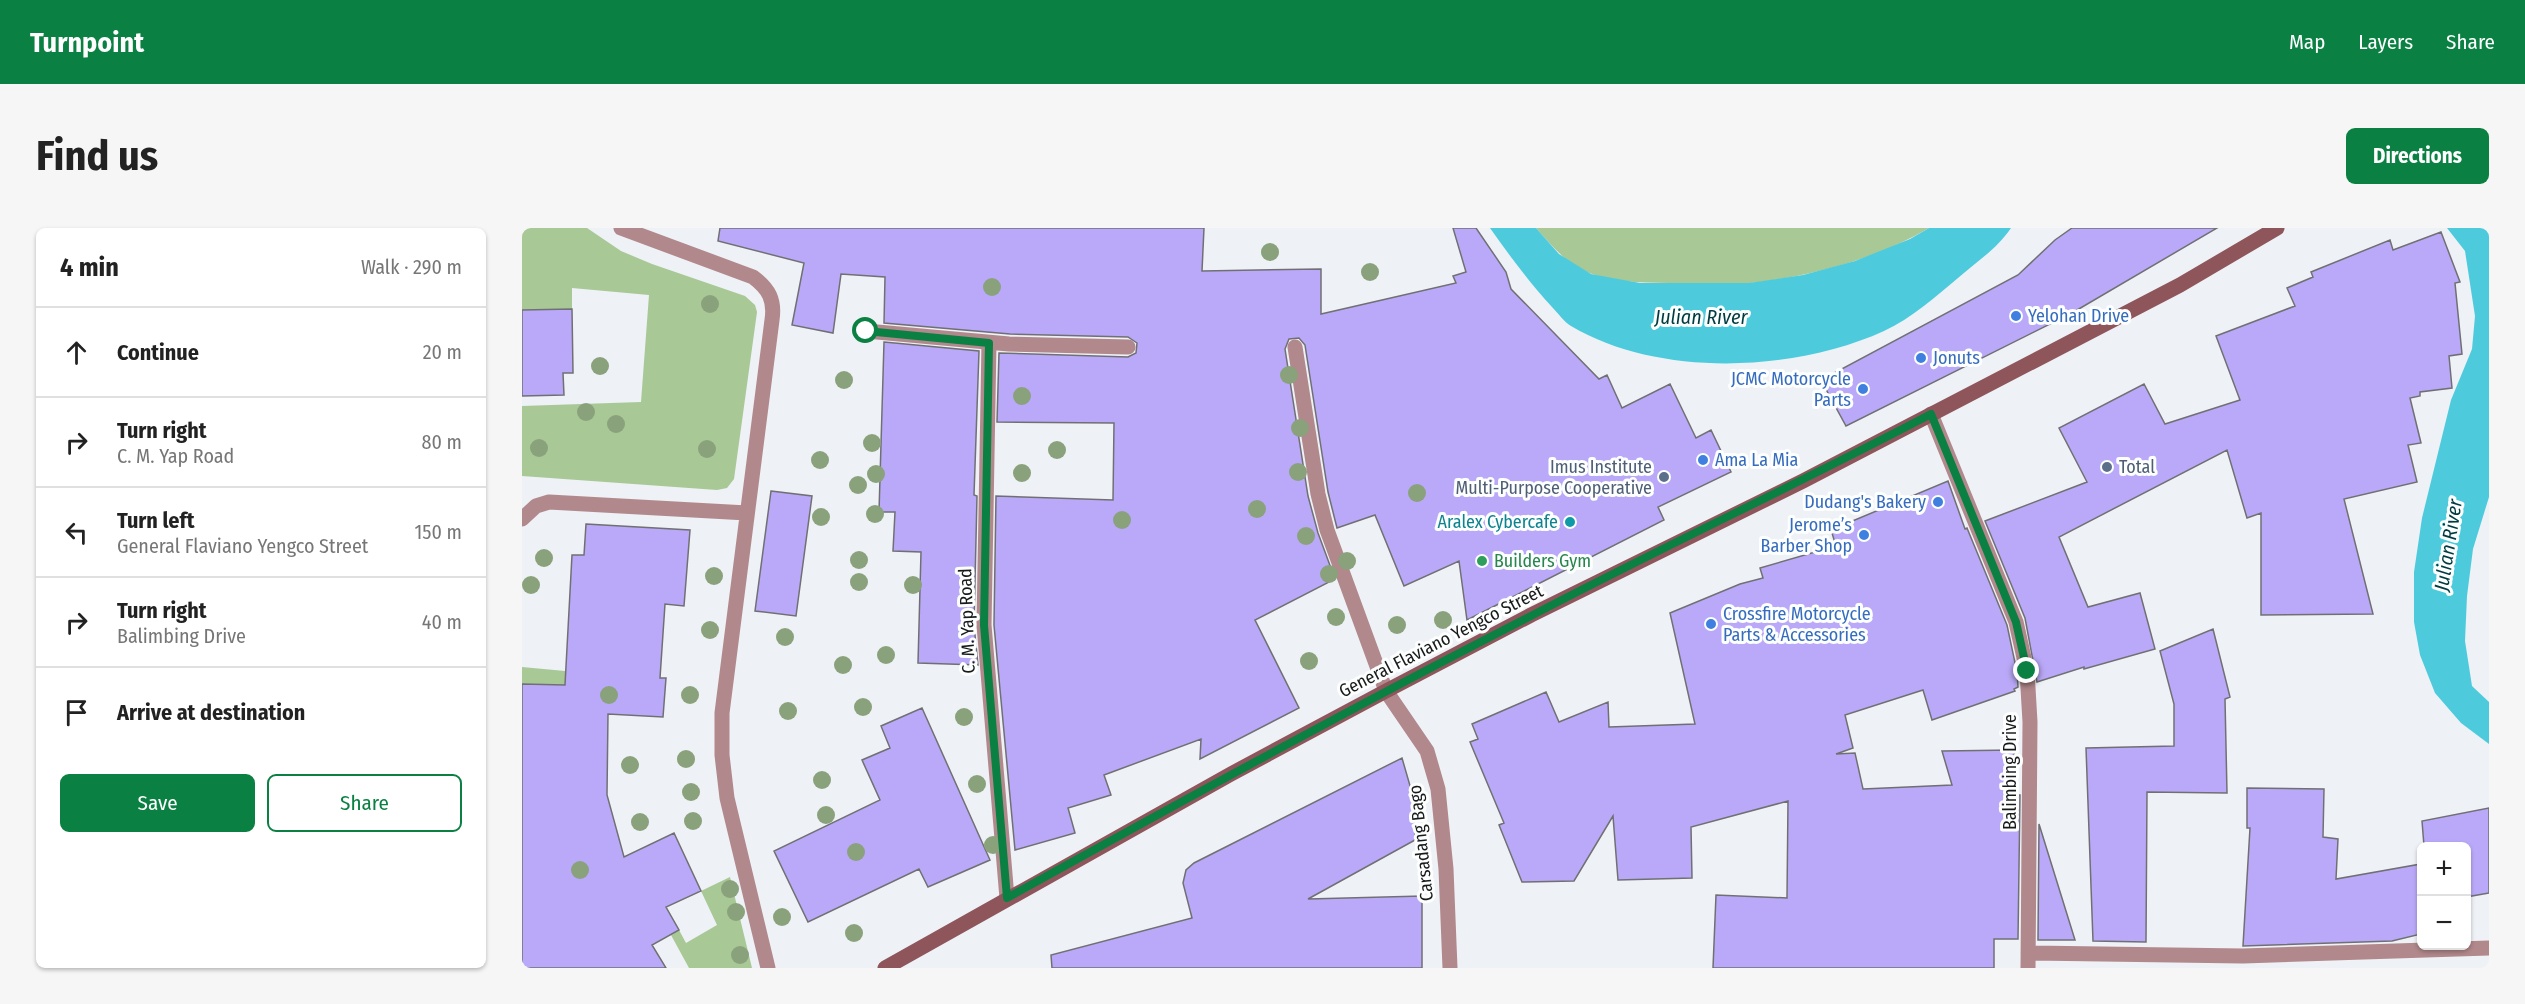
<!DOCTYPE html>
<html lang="en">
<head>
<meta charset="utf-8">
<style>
	body { margin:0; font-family:"Fira Sans Condensed",sans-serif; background:#f6f6f6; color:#222 }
	.controls { position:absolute; right:18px; bottom:18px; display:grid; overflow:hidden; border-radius:9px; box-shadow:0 2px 4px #0004 }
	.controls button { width:54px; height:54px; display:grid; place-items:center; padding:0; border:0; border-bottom:2px solid #e0e0e0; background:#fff; color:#222; font:30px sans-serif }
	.stop { position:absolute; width:18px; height:18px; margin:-14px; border:4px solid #0b8043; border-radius:50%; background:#fff }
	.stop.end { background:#0b8043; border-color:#fff; box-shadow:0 2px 6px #0008 }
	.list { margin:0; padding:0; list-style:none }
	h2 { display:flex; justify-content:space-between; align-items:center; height:78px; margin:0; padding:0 24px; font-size:26px }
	h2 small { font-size:20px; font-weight:400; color:#767676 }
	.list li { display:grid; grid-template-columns:39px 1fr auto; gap:18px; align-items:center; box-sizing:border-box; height:90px; padding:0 24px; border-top:2px solid #e0e0e0 }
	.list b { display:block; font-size:22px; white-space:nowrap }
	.list p { margin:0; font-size:20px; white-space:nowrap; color:#767676 }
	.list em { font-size:20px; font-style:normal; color:#767676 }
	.actions { display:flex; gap:12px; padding:18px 24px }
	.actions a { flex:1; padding:14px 0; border:2px solid #0b8043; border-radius:9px; text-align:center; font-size:21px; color:#0b8043 }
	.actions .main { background:#0b8043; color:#fff }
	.icon { flex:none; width:33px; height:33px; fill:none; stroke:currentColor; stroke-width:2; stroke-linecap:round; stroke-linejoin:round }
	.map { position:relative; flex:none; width:1967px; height:740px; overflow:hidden; border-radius:9px }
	header { display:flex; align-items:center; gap:36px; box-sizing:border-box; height:84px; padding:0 30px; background:#0b8043; color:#fff }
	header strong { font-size:28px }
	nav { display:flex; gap:33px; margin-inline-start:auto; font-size:21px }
	.intro { display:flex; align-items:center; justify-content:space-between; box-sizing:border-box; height:144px; padding:0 36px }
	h1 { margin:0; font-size:42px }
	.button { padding:15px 27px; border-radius:9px; background:#0b8043; color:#fff; font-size:21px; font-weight:700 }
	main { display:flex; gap:36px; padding:0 36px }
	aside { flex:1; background:#fff; border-radius:9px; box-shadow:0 2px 4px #0004 }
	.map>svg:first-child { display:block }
	.green { fill:#a8c896 }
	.water { fill:#4dcbdd }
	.building { fill:#baa9f8; stroke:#707074; stroke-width:1.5 }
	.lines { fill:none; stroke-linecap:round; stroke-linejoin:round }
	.service { stroke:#b1888b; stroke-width:15 }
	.minor { stroke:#b1888b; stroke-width:15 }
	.tertiary { stroke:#b1888b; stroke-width:15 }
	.secondary { stroke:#8e555b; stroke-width:15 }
	.tree { fill:#89a27b }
	.route { stroke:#0b8043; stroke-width:8 }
	.shop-dot { fill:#3f7fe0; stroke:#fdfefe; stroke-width:2 }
	.service-dot { fill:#5c6f8a; stroke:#fdfefe; stroke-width:2 }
	.culture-dot { fill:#0f9aa8; stroke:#fdfefe; stroke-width:2 }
	.leisure-dot { fill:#2e9e5b; stroke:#fdfefe; stroke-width:2 }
	.labels { text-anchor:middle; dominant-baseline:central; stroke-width:6; stroke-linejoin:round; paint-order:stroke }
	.shop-label { font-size:18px; fill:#366cbe; stroke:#fdfefe; text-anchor:start }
	.service-label { font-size:18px; fill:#4e5e75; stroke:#fdfefe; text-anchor:end }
	.culture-label { font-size:18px; fill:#0d838f; stroke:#fdfefe; text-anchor:end }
	.leisure-label { font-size:18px; fill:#27864d; stroke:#fdfefe; text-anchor:start }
	.street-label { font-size:18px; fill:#18191a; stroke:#fdfefe }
	.water-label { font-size:20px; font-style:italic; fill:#003b42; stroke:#fdfefe }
</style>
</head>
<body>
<header>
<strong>Turnpoint</strong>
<nav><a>Map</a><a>Layers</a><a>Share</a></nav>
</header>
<div class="intro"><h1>Find us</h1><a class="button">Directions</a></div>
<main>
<aside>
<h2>4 min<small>Walk · 290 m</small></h2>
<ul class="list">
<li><svg class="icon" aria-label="ahead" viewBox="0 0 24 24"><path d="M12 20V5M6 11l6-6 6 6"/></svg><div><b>Continue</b></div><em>20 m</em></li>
<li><svg class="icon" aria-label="right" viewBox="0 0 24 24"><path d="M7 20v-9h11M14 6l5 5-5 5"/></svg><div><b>Turn right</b><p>C. M. Yap Road</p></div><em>80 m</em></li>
<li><svg class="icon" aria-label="left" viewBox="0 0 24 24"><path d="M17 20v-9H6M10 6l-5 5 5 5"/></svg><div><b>Turn left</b><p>General Flaviano Yengco Street</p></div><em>150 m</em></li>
<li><svg class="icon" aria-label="right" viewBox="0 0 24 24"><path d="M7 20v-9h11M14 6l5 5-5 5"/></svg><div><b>Turn right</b><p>Balimbing Drive</p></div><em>40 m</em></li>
<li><svg class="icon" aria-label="arrive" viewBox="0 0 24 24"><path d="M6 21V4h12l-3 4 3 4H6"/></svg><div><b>Arrive at destination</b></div></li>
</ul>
<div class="actions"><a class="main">Save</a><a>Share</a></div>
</aside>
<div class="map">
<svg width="1967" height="740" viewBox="0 0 1967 740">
	<rect width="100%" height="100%" fill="#eef1f5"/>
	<path class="green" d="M 0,0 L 65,0 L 99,23 L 130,36 L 223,68 L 233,77 L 235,84 L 212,251 L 205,260 L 195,262 L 0,248 L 0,178 L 119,174 L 127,67 L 50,60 L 50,81 L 0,82 Z
		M 1014,0 L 1407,0 C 1354,31 1291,48 1229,55 C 1205,58 1180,56 1156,55 C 1128,55 1097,55 1070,46 C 1046,38 1030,18 1014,0 Z
		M 0,439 L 43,443 L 43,457 L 0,456 Z
		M 208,649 L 230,740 L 167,740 L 149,707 L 157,702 L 164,715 L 195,697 L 179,663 Z"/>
	<path class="water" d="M 968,0 L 1014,0 L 1037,26 L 1069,46 L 1118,55 L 1227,55 L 1281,47 L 1333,33 L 1388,11 L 1407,0 L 1489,0 C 1475,21 1454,34 1436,50 C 1413,69 1390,90 1362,103 C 1272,144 1137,150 1049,98 C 1042,94 1036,85 1030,79 C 1007,54 987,27 968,0 Z
		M 1925,0 L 1967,0 L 1967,269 L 1951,321 L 1945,368 L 1943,413 L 1950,458 L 1967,474 L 1967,516 L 1939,495 L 1913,465 L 1898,427 L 1892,394 L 1892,344 L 1900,290 L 1929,172 L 1950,121 L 1953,88 L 1943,23 Z"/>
	<path class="building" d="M 198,0 L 682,0 L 680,43 L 799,41 L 799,86 L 934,55 L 931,48 L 944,44 L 931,0 L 954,0 L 984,44 L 989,61 L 1077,151 L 1085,147 L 1100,180 L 1148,156 L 1174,210 L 1189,202 L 1209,244 L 1136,279 L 1142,292 L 945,392 L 937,333 L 882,358 L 853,287 L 815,300 L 806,264 L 783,117 L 777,110 L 767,111 L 763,121 L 786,268 L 796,305 L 813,351 L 733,392 L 777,480 L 678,531 L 679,511 L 582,547 L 589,567 L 546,580 L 553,605 L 493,622 L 472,397 L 474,268 L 591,272 L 592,195 L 475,194 L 477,125 L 606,129 L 614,125 L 615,115 L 606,109 L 488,106 L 362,95 L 363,49 L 319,46 L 311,105 L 270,97 L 282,35 L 196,13 Z
		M 1550,0 L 1695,0 L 1550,85 L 1324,198 L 1299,152 L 1496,47 L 1533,12 Z
		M 1919,4 L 1938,54 L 1933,55 L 1940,126 L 1927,128 L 1930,160 L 1898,164 L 1898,168 L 1888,170 L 1899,215 L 1886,217 L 1895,254 L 1822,271 L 1851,386 L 1739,387 L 1739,285 L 1725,290 L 1705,222 L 1537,309 L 1566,379 L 1618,365 L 1633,421 L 1562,441 L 1562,439 L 1515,454 L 1503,390 L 1463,293 L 1565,254 L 1537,200 L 1622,156 L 1643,196 L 1718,172 L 1694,108 L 1773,78 L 1765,60 L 1791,49 L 1789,44 L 1868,12 L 1871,22 Z
		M 50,81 L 51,145 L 41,145 L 42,167 L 0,168 L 0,82 Z
		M 362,114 L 457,123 L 452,267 L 455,268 L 452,397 L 456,437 L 396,435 L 399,324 L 371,323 L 373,284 L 357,284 Z
		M 1426,253 L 1443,301 L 1445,300 L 1485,397 L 1495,444 L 1496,459 L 1492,461 L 1493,463 L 1410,492 L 1401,462 L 1323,487 L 1331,520 L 1314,526 L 1333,525 L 1341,561 L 1430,557 L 1420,523 L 1492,522 L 1493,567 L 1498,567 L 1496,711 L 1472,711 L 1472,740 L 1191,740 L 1194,667 L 1265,670 L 1266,573 L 1169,599 L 1170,650 L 1096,652 L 1091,588 L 1052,653 L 1000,654 L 977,597 L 982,595 L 948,514 L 956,511 L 950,496 L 1024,464 L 1037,494 L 1086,474 L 1087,499 L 1173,496 L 1148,385 L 1218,356 L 1241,350 L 1238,340 L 1314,318 L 1309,302 Z
		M 249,263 L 290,268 L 274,388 L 233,383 Z
		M 64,296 L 168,302 L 162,378 L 143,376 L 138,450 L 144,450 L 141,489 L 86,486 L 85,567 L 102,629 L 152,605 L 179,663 L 144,679 L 157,702 L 130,717 L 144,740 L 0,740 L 0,456 L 43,457 L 50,327 L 62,327 Z
		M 1691,401 L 1708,469 L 1703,471 L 1705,565 L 1625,564 L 1624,714 L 1571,713 L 1564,520 L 1652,518 L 1652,476 L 1638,423 Z
		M 400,480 L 468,632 L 406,659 L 397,641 L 286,694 L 252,623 L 358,572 L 340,532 L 368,520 L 359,498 Z
		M 880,530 L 891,568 L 893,612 L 786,671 L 900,668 L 900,740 L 530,740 L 529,727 L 670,690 L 661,655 L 664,642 L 672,635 Z
		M 1725,560 L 1802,561 L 1801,609 L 1816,611 L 1814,651 L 1899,636 L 1899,706 L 1870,713 L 1721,718 L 1728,600 L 1725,600 Z
		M 1967,580 L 1967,665 L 1944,669 L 1944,618 L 1902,618 L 1900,593 Z
		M 1517,596 L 1553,712 L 1516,712 Z"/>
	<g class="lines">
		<path class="service" d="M 344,103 L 487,116 L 606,119"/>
		<path class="minor" d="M 99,0 L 231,49 C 247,61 253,72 250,92 L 200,485 L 200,527 L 205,570 L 246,740
			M 467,115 L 462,397 L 485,670
			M 773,119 L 796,266 L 805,302 L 864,463
			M 1409,186 L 1494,394 L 1505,443 L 1508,494 L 1506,740
			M 0,291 L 14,278 L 27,274 L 225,285
			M 1506,725 L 1721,728 L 1967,720"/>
		<path class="tertiary" d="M 864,463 L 905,523 L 916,561 L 924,641 L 928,740"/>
		<path class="secondary" d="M 363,740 L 709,546 L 864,463 L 1009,387 L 1281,253 L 1658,57 L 1755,0"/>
	</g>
	<g class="tree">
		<circle cx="748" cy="24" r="9"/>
		<circle cx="848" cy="44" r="9"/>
		<circle cx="470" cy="59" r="9"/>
		<circle cx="188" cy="76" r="9"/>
		<circle cx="78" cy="138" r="9"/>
		<circle cx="767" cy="147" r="9"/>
		<circle cx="322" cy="152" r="9"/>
		<circle cx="500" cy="168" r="9"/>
		<circle cx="64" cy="184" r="9"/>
		<circle cx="94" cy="196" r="9"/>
		<circle cx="778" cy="200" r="9"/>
		<circle cx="350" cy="215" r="9"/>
		<circle cx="17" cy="220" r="9"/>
		<circle cx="185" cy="221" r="9"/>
		<circle cx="535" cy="222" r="9"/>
		<circle cx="298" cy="232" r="9"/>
		<circle cx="776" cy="244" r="9"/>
		<circle cx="500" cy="245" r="9"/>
		<circle cx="354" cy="246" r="9"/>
		<circle cx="336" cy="257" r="9"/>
		<circle cx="895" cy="265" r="9"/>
		<circle cx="735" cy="281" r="9"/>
		<circle cx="353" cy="286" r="9"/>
		<circle cx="299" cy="289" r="9"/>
		<circle cx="600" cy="292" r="9"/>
		<circle cx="784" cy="308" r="9"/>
		<circle cx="22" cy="330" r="9"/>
		<circle cx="337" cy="332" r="9"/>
		<circle cx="825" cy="333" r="9"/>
		<circle cx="807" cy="346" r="9"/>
		<circle cx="192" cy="348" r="9"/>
		<circle cx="337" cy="354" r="9"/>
		<circle cx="9" cy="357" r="9"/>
		<circle cx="391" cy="357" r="9"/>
		<circle cx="814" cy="389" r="9"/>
		<circle cx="921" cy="392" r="9"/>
		<circle cx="875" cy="397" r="9"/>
		<circle cx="188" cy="402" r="9"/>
		<circle cx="263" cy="409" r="9"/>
		<circle cx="364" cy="427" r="9"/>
		<circle cx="787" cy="433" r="9"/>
		<circle cx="321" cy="437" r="9"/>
		<circle cx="87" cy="467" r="9"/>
		<circle cx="168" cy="467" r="9"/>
		<circle cx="341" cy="479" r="9"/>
		<circle cx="266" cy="483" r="9"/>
		<circle cx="442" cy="489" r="9"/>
		<circle cx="164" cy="531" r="9"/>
		<circle cx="108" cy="537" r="9"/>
		<circle cx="300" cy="552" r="9"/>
		<circle cx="455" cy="556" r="9"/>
		<circle cx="169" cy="564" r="9"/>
		<circle cx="304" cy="587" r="9"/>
		<circle cx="171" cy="593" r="9"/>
		<circle cx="118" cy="594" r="9"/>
		<circle cx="471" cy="617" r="9"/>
		<circle cx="334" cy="624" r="9"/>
		<circle cx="58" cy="642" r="9"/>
		<circle cx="208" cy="661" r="9"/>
		<circle cx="214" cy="684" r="9"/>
		<circle cx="260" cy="689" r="9"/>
		<circle cx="332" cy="705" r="9"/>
		<circle cx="218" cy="727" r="9"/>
	</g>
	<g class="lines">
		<path class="route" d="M 344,103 L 467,115 L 462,397 L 485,670 C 658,574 831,479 1007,389 C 1140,319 1276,256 1409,186 L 1494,394 L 1505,443"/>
	</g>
	<g class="shop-dot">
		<circle cx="1494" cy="88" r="6"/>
		<circle cx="1399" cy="130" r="6"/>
		<circle cx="1341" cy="161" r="6"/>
		<circle cx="1181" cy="232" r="6"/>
		<circle cx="1416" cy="274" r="6"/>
		<circle cx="1342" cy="307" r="6"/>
		<circle cx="1189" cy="396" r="6"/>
	</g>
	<g class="service-dot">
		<circle cx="1585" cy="239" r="6"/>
		<circle cx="1142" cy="249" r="6"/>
	</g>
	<circle class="culture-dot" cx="1048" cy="294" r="6"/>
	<circle class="leisure-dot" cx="960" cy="333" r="6"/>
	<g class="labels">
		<g class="shop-label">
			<text x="1506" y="88">Yelohan Drive</text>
			<text x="1411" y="130">Jonuts</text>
			<text x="1329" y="151" text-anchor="end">JCMC Motorcycle<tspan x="1329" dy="21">Parts</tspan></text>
			<text x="1193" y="232">Ama La Mia</text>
			<text x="1404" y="274" text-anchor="end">Dudang's Bakery</text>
			<text x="1330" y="297" text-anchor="end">Jerome’s<tspan x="1330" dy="21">Barber Shop</tspan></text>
			<text x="1201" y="386">Crossfire Motorcycle<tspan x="1201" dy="21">Parts &amp; Accessories</tspan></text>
		</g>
		<g class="service-label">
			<text x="1130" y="239">Imus Institute<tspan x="1130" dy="21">Multi-Purpose Cooperative</tspan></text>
			<text x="1597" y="239" text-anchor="start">Total</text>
		</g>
		<g class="culture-label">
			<text x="1036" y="294">Aralex Cybercafe</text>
		</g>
		<g class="leisure-label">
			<text x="972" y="333">Builders Gym</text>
		</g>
		<g class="street-label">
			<text transform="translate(445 393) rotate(-92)">C. M. Yap Road</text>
			<text transform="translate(919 413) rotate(-27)">General Flaviano Yengco Street</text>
			<text transform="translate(1488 544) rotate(-90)">Balimbing Drive</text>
			<text transform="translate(899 615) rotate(-96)">Carsadang Bago</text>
		</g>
		<g class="water-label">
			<text x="1179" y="89">Julian River</text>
			<text transform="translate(1926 317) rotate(-81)">Julian River</text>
		</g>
	</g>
</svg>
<div class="controls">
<button>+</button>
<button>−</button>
</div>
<div class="stop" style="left:344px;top:103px"></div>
<div class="stop end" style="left:1505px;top:443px"></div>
</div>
</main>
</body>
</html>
